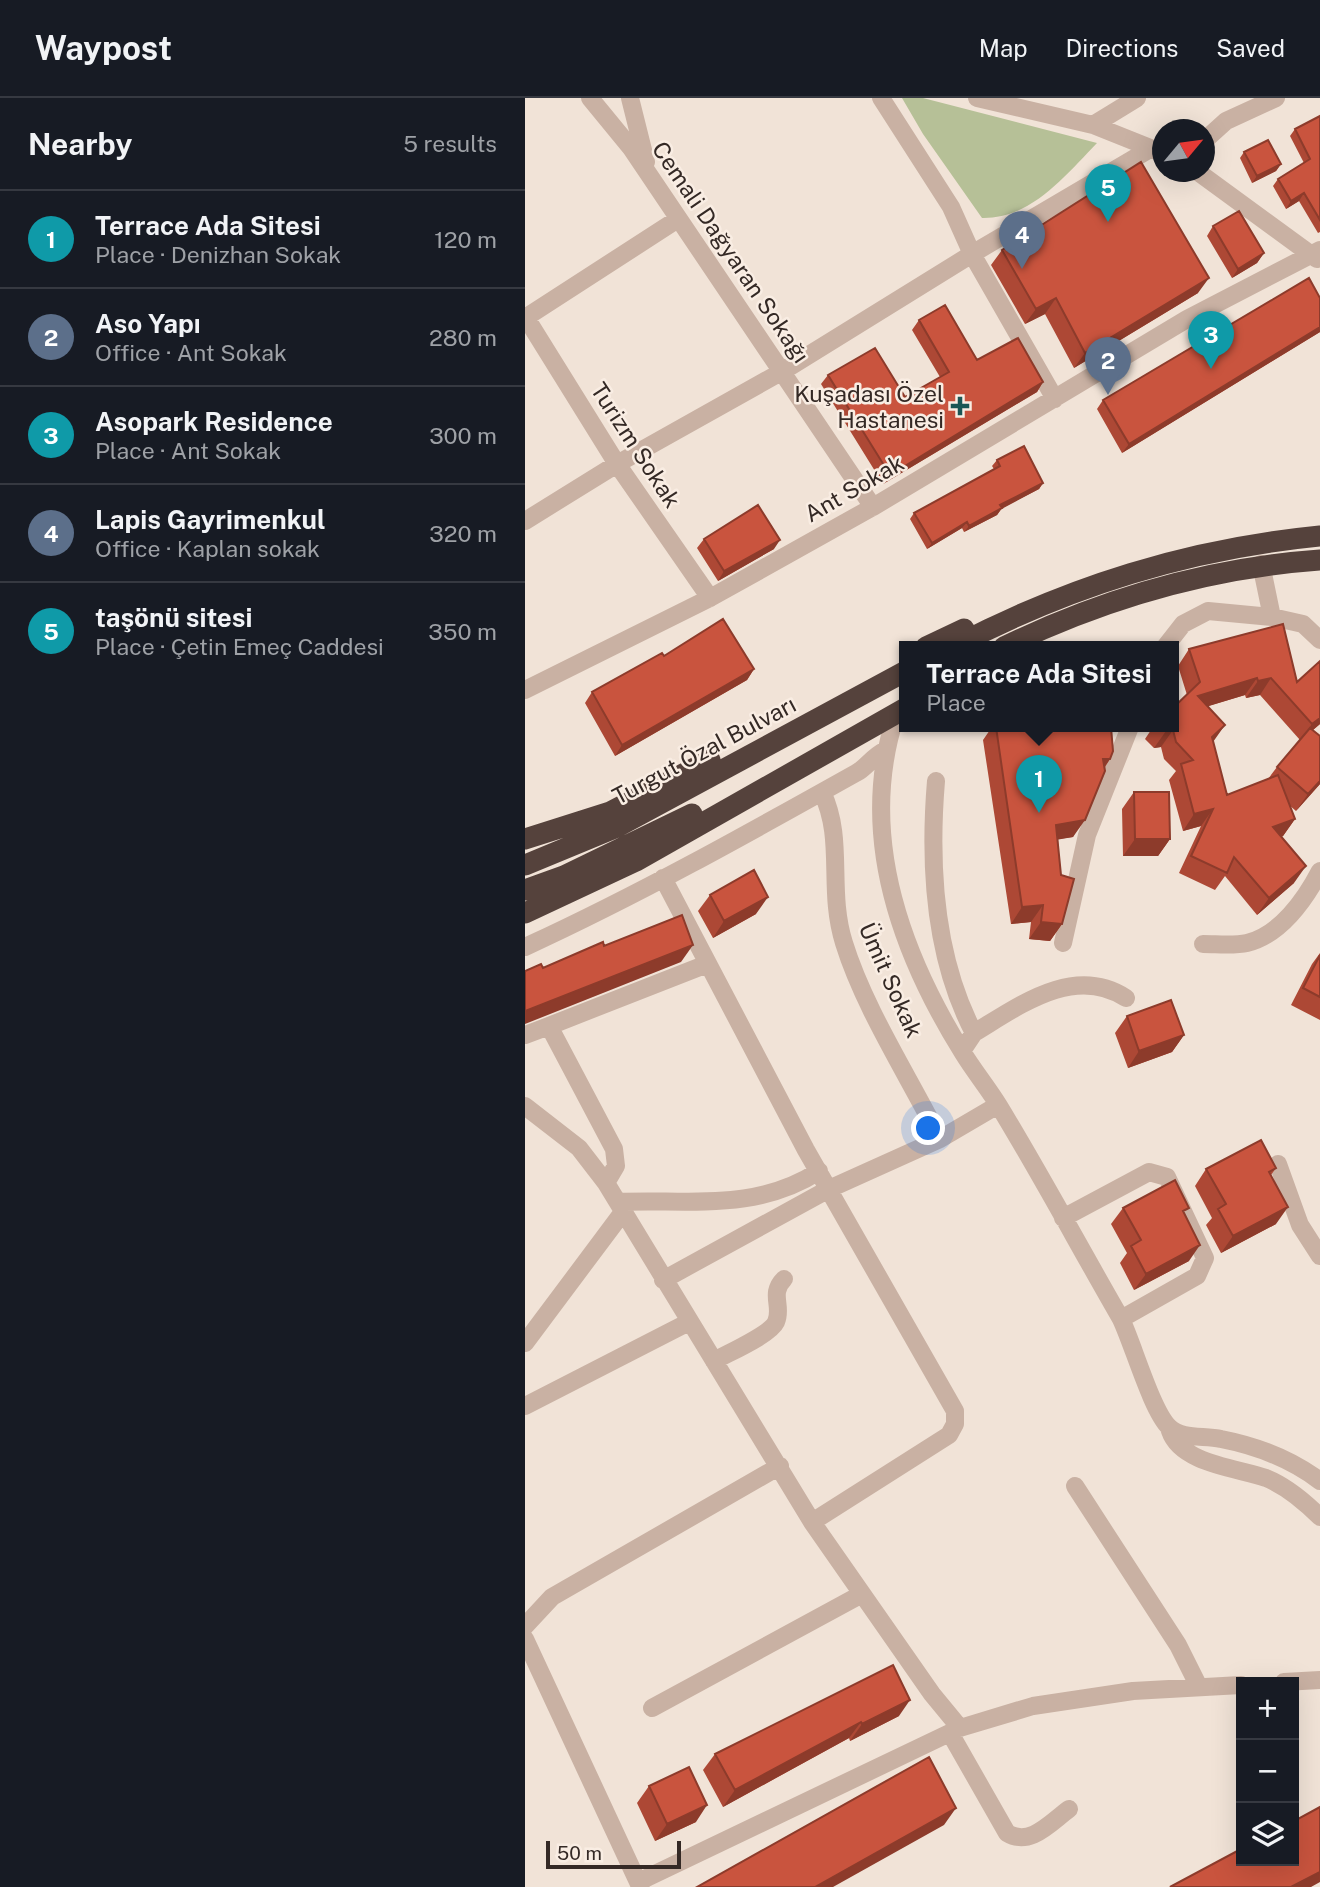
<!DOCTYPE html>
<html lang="en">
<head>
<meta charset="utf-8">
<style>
	body { margin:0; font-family:"Public Sans",sans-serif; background:#242831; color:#f1f3f6 }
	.controls { position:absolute; right:21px; bottom:21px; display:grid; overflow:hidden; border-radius:0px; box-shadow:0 7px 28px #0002 }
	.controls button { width:63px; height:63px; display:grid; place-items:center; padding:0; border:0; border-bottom:2px solid #363941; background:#171b24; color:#f1f3f6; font:35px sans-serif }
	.compass { position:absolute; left:627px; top:21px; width:63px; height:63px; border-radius:50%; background:#171b24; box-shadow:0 7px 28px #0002; rotate:61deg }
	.scale { position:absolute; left:21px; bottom:18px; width:135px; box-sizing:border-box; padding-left:7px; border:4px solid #342925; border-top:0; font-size:19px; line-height:24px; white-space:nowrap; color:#342925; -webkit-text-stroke:5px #f9ede3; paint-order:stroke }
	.you { position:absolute; left:404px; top:1031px; width:24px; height:24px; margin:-18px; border:5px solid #fff; border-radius:50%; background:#1a73e8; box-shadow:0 0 0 10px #1a73e833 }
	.badge { display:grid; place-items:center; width:46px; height:46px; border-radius:50%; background:#8c9099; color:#fff; font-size:23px; font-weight:700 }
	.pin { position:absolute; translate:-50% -58px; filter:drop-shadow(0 2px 4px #0008) }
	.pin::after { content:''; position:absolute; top:37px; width:24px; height:21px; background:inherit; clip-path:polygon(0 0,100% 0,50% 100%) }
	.popup { position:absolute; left:374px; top:543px; width:280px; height:91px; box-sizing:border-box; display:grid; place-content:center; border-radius:0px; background:#171b24; filter:drop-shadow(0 2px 5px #0005); font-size:23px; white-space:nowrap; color:#9ea1a6 }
	.popup b { font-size:26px; color:#f1f3f6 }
	.popup::after { content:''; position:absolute; left:50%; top:100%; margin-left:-14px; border:14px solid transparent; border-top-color:#171b24 }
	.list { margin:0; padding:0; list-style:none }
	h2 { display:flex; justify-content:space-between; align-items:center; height:91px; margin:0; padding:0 28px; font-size:30px }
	h2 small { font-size:23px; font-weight:400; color:#9ea1a6 }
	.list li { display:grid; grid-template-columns:46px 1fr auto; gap:21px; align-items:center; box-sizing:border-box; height:98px; padding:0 28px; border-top:2px solid #363941 }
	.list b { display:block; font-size:26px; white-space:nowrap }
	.list p { margin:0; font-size:23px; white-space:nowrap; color:#9ea1a6 }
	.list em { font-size:23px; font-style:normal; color:#9ea1a6 }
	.icon { flex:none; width:38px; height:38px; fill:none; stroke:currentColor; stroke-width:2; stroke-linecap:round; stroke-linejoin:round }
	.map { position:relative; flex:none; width:795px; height:1789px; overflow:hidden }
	header { display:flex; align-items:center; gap:42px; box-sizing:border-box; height:98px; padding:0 35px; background:#171b24; border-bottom:2px solid #363941 }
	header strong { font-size:33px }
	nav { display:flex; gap:38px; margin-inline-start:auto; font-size:24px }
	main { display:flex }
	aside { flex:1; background:#171b24 }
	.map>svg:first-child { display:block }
	.green { fill:#b6c097 }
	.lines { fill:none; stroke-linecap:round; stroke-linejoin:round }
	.minor { stroke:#c9b1a3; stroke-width:18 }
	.highway { stroke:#55423c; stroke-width:21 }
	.wall { fill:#ad4835; fill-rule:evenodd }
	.shaded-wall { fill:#8d3b2b }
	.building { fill:#c9543e; stroke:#8d3b2b; stroke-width:2 }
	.poi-dot { fill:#1a5655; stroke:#f9ede3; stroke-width:2.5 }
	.labels { text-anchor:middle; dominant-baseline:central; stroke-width:5; stroke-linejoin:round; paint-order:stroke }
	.street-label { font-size:23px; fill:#342925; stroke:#f9ede3 }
	.poi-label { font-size:23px; fill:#342925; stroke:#f9ede3; text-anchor:end }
</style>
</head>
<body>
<header>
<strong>Waypost</strong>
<nav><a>Map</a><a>Directions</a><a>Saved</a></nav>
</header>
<main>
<aside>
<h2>Nearby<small>5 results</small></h2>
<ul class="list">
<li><span class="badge" style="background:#0f9aa8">1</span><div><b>Terrace Ada Sitesi</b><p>Place · Denizhan Sokak</p></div><em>120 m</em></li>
<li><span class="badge" style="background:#5c6f8a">2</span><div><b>Aso Yapı</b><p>Office · Ant Sokak</p></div><em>280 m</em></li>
<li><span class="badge" style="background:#0f9aa8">3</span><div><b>Asopark Residence</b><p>Place · Ant Sokak</p></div><em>300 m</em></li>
<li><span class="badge" style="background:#5c6f8a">4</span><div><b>Lapis Gayrimenkul</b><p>Office · Kaplan sokak</p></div><em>320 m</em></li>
<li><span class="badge" style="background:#0f9aa8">5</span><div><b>taşönü sitesi</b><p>Place · Çetin Emeç Caddesi</p></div><em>350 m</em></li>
</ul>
</aside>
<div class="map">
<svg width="795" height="1789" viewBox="0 0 795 1789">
	<rect width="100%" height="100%" fill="#f1e3d7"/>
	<path class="green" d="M 377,0 L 398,0 L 572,45 C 540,78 506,121 457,120 L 398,36 Z"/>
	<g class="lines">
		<path class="minor" d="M 65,0 L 106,50 L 348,409
			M 105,0 L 121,64
			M 356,0 L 426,109 L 447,156 L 530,301
			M 452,0 L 568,27 L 638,55
			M 568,27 L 612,0
			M 680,42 L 701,23 L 751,0
			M 673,74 L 792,161
			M 0,218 L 92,366 L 185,500
			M 0,220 L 153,121
			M 0,423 L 92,366 L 258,273 L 447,156 L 625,51
			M 736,466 L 747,519
			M 640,549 L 658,526 L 683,513 L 747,519 L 778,526 L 795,542
			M 0,592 L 185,500 L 348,409 L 662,221 L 795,152
			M 371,617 C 332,735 375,854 438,955 C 449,973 463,990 474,1008 C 516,1077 555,1150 596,1221 C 608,1246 627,1313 644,1329 C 657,1342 679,1337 696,1341 C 732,1348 766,1361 795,1383
			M 411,683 C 404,767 409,859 449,935 L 437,953
			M 297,694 C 320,742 302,791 319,845 C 339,910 384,979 415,1041
			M 138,780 L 281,1052 L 430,1313 L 430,1326 L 424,1337 L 287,1424
			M 538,845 L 562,737 L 605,629
			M 678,846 C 692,846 709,848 722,845 C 755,837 780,802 795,773
			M 0,849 C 113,797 222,736 331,675 C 341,670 347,659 359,653
			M 24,928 L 177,868
			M 449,935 C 494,908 549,866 601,900
			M 0,937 L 24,928 L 89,1051 L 91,1068 L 81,1085
			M 0,1008 L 54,1050 L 81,1085 L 287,1424 L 407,1596 L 435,1630
			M 753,1066 L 775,1127 L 795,1158
			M 93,1104 C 163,1101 231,1114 294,1073
			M 538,1120 L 624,1074 L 642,1079 L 680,1160 L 672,1178 L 596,1221
			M 138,1182 L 304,1091 L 415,1041 L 473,1007
			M 0,1245 L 98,1114
			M 189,1263 C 203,1255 245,1237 251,1224 C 258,1208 244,1196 259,1181
			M 0,1308 L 164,1224
			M 645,1333 C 656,1366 713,1370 741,1380 C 761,1388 780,1404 795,1419
			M 550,1388 L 653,1547 L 674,1589
			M 0,1528 L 27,1499 L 255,1368
			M 0,1541 L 113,1784
			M 759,1584 L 795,1582
			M 127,1610 L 337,1496
			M 425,1635 L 482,1735 C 505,1749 525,1725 544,1711
			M 116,1789 L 113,1784 L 435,1630 L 508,1608 L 608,1593 L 716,1587"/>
		<path class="highway" d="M 401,549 L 439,531
			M 428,549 C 545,488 663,451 795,438
			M 479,549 C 580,500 684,470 795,462
			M 0,741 L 85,714 L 185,662
			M 0,767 L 92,729 L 379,574
			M 0,792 L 39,778 L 167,716
			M 0,815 L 111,763 L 379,611"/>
	</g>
	<path class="wall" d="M 795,18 L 795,134 L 793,135 L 774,103 L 761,111 L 748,88 L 753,81 L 779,65 L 765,38 L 770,31 Z
		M 719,54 L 756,66 L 751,73 L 727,85 L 715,60 Z
		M 688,128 L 739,155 L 732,165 L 707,180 L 682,138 Z
		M 477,152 L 673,195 L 549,270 L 520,216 L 500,226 L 466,167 Z
		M 795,200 L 795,234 L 597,355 L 572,311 L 578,302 Z
		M 394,222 L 452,262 L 518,284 L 512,294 L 358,386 L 296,286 L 303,277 L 380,299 L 415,279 L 387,232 Z
		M 472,362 L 518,385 L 514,391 L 477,410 L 472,417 L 439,434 L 437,430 L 402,451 L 385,421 L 389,415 L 469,371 L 467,368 Z
		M 179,441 L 249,451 L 193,483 L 172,450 Z
		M 664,551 L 772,584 L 795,563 L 795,626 L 788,632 L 795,638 L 795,686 L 771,713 L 764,707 L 770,721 L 758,738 L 756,739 L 769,785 L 732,817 L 700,778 L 690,792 L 654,775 L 676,728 L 658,733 L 644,682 L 651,673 L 639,661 L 636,649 L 629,650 L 620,641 L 628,629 L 649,629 L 662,597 L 653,568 ZM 720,597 L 721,600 L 735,597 L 775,642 L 752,669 L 743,681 L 702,697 L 688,643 L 683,608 Z
		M 229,571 L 222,582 L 90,658 L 60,605 L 67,594 Z
		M 467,629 L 586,629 L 585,661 L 580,669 L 548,739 L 533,741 L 537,826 L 525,843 L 504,841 L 506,824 L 486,826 L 458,642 Z
		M 609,694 L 645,741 L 633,758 L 598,758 L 597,711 Z
		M 185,797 L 231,816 L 188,840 L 173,813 Z
		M 795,855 L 795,922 L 766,907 L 787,866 Z
		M 602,918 L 659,937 L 647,954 L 603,970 L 590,935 Z
		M 751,1070 L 746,1077 L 751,1126 L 696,1155 L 681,1127 L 687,1120 L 670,1088 L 681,1071 Z
		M 598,1110 L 660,1116 L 664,1163 L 609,1192 L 595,1165 L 602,1155 L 586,1126 Z
		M 368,1567 L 374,1618 L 325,1643 L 324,1640 L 198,1709 L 178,1672 L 190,1656 Z
		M 124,1688 L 171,1724 L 130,1743 L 112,1705 Z"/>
	<path class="shaded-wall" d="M 756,66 L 751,73 L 727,85 L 732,78 Z
		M 779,95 L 774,103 L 761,111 L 766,103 Z
		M 739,155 L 732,165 L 707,180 L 713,171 Z
		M 684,180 L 673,195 L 549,270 L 560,255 Z
		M 531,200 L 520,216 L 500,226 L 511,211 Z
		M 795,229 L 795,234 L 597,355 L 604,346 Z
		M 518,284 L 512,294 L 358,386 L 365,377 Z
		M 518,385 L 514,391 L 471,414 L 475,407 Z
		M 477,410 L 472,417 L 439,434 L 444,428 Z
		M 442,424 L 437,430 L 402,451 L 407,445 Z
		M 255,442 L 249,451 L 193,483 L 199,473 Z
		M 229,571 L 222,582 L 90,658 L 97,647 Z
		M 732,580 L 720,597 L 661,615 L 673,598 Z
		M 746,580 L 735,597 L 721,600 L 733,583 Z
		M 795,620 L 795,626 L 775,643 L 787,626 Z
		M 700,627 L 688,644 L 687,639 Z
		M 648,632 L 636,649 L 629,650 L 641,633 Z
		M 578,661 L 585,661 L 573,678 Z
		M 795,683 L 795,686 L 771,713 L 783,696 Z
		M 688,711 L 676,728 L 658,733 L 669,716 Z
		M 770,721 L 758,738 L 736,746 L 748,729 Z
		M 560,722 L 548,739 L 519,744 L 531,727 Z
		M 610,741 L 645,741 L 633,758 L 598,758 Z
		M 781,768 L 769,785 L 732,817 L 744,800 Z
		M 243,799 L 231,816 L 188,840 L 199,823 Z
		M 518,807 L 506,824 L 486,826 L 497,809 Z
		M 516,824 L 537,826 L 525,843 L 504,841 Z
		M 168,847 L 156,864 L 0,926 L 0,913 Z
		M 659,937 L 647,954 L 603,970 L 614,953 Z
		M 763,1109 L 751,1126 L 696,1155 L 708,1138 Z
		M 675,1147 L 664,1163 L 609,1192 L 621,1176 Z
		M 385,1602 L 374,1618 L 325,1643 L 337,1626 Z
		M 336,1624 L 324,1640 L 198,1709 L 210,1692 Z
		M 182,1707 L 171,1724 L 130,1743 L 142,1726 Z
		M 431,1710 L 419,1727 L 308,1789 L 290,1789 Z
		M 795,1774 L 795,1784 L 786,1789 L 766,1789 Z"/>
	<path class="building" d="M 795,18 L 795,122 L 779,95 L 766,103 L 753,81 L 785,61 L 770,31 Z
		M 743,42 L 756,66 L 732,78 L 719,54 Z
		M 616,64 L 684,180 L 560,255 L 531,200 L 511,211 L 477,152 Z
		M 714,113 L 739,155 L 713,171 L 688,128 Z
		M 784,180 L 795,200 L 795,229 L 604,346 L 578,302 Z
		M 420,207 L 452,262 L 493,240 L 518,284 L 365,377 L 303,277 L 350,250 L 380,299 L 424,274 L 394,222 Z
		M 499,348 L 518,385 L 475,407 L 477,410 L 444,428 L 442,424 L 407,445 L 389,415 L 475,368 L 472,362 Z
		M 233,407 L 255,442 L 199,473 L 179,441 Z
		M 198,521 L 229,571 L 97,647 L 67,594 L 137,555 L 139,558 Z
		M 758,526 L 772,584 L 795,563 L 795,620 L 787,626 L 746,580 L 733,583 L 732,580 L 673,598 L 700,627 L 687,639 L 702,697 L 753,677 L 770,721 L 748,729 L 781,768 L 744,800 L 709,759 L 702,775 L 666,758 L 688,711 L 669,716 L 656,666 L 668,662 L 651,644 L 648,632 L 641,633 L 637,629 L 649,629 L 649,609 L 675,584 L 664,551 Z
		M 471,629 L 586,629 L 588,653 L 585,661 L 578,661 L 580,673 L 560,722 L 531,727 L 536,777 L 549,781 L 537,826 L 516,824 L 518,807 L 497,809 Z
		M 785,630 L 795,638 L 795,683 L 783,696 L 752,669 Z
		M 609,694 L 644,694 L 645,741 L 610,741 Z
		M 229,772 L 243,799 L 199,823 L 185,797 Z
		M 157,817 L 168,847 L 0,913 L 0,873 L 16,866 L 18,870 L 78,844 L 79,848 Z
		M 795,857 L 795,899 L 778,890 Z
		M 646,902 L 659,937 L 614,953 L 602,918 Z
		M 736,1042 L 751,1070 L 744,1074 L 763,1109 L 708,1138 L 693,1111 L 701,1106 L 681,1071 Z
		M 650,1082 L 664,1110 L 658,1113 L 675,1147 L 621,1176 L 606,1148 L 616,1142 L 598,1110 Z
		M 368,1567 L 385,1602 L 337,1626 L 336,1624 L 210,1692 L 190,1656 Z
		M 404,1659 L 431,1710 L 290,1789 L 172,1789 Z
		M 164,1669 L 182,1707 L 142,1726 L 124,1688 Z
		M 795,1709 L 795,1774 L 766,1789 L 645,1789 L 716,1751 L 716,1763 L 769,1763 L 769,1723 Z"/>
	<path class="poi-dot" d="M431.5 297.5h7v7h7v7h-7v7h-7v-7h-7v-7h7z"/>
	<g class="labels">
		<g class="street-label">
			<text transform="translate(206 154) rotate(56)">Cemali Dağyaran Sokağı</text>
			<text transform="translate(111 347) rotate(57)">Turizm Sokak</text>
			<text transform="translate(329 390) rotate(-30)">Ant Sokak</text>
			<text transform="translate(179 652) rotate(-28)">Turgut Özal Bulvarı</text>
			<text transform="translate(366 882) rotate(66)">Ümit Sokak</text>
		</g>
		<g class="poi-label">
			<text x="419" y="295">Kuşadası Özel<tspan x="419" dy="26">Hastanesi</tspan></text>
		</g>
	</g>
</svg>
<div class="controls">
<button>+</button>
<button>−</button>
<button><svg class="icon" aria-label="layers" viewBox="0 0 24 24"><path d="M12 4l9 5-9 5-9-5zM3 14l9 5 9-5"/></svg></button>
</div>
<svg class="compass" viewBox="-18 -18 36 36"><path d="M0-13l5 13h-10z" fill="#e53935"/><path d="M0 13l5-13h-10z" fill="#9ea1a6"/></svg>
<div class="scale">50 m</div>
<div class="you"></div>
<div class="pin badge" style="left:514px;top:715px;background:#0f9aa8">1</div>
<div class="popup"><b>Terrace Ada Sitesi</b>Place</div>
<div class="pin badge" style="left:583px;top:297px;background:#5c6f8a">2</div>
<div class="pin badge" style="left:686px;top:271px;background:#0f9aa8">3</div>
<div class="pin badge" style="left:497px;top:171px;background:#5c6f8a">4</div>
<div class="pin badge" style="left:583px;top:124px;background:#0f9aa8">5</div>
</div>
</main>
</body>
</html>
